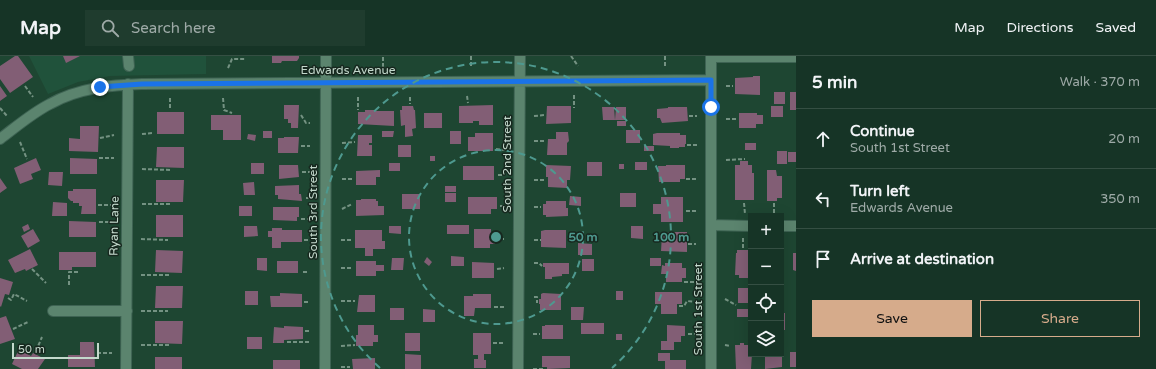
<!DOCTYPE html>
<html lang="en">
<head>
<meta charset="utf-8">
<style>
	body { margin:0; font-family:"Varela Round",sans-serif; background:#1f3c2e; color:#f1f3f6 }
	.controls { position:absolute; right:12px; bottom:12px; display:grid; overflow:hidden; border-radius:0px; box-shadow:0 4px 16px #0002 }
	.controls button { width:36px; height:36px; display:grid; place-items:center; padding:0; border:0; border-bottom:1px solid #354f43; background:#163426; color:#f1f3f6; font:20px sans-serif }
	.scale { position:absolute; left:12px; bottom:10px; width:87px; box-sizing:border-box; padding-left:4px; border:2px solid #c3d9cc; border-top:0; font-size:11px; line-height:14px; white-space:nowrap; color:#c3d9cc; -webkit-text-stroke:3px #17281f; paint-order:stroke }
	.stop { position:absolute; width:12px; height:12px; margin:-9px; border:3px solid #1a73e8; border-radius:50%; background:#fff }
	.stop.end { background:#1a73e8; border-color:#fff; box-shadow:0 1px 4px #0008 }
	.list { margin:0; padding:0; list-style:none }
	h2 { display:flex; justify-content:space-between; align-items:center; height:52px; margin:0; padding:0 16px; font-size:17px }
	h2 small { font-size:13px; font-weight:400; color:#9eaaa7 }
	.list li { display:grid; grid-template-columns:26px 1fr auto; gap:12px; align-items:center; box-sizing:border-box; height:60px; padding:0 16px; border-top:1px solid #354f43 }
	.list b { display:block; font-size:15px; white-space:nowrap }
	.list p { margin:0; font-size:13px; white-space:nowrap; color:#9eaaa7 }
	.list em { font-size:13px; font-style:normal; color:#9eaaa7 }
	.actions { display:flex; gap:8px; padding:12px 16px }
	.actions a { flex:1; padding:9px 0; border:1px solid #d6ab8b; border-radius:0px; text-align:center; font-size:14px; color:#d6ab8b }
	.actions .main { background:#d6ab8b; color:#111 }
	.icon { flex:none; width:22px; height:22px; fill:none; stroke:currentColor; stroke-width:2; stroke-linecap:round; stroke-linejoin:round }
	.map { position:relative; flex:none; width:796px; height:313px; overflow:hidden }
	header { display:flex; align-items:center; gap:24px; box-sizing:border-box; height:56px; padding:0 20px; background:#163426; border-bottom:1px solid #354f43 }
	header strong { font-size:19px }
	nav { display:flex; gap:22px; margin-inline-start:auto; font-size:14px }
	.search { width:280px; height:36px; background:#1f3c2e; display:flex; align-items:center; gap:10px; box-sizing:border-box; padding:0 14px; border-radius:0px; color:#9eaaa7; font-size:15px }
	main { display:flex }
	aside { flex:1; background:#163426 }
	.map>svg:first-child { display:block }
	.built { fill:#20523b }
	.building { fill:#825e75 }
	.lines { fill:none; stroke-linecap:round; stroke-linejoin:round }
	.minor-casing { stroke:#3e6353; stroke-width:12 }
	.path { stroke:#749282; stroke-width:2; stroke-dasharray:4 2; stroke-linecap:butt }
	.minor { stroke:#5b846e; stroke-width:10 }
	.route { stroke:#1a73e8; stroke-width:5 }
	.ring { fill:none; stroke:#4e998f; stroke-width:2; stroke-dasharray:7 5 }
	.labels { text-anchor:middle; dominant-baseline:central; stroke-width:3; stroke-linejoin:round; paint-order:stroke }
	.street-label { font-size:12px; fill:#c3d9cc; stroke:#17281f }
	.centre { fill:#4e998f; stroke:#17281f; stroke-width:2 }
	.ring-label { font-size:12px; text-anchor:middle; font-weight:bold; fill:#4e998f; stroke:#17281f; stroke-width:3; stroke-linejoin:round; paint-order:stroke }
</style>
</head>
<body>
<header>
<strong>Map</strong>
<div class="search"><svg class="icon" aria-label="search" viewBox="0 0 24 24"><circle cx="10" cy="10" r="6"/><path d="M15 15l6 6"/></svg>Search here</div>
<nav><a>Map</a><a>Directions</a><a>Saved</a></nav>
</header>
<main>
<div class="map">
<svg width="796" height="313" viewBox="0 0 796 313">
	<rect width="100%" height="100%" fill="#1e4632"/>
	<path class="built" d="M 29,0 L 206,0 L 206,18 L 110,20 L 78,26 L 48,38 Z"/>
	<path class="building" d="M 15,0 L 18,0 L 33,21 L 10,37 L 0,23 L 0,10 Z
		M 63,0 L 80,0 L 66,7 Z
		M 272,0 L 299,0 L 299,2 L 297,5 L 282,5 L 281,7 L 272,7 Z
		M 753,20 L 760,20 L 760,39 L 735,38 L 735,22 L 753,21 Z
		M 0,30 L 7,40 L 0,45 Z
		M 774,36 L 785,36 L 785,48 L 774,48 Z
		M 790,36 L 796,36 L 796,54 L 790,54 Z
		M 284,49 L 299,49 L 298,72 L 291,72 L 291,67 L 288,67 L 288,63 L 284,63 Z
		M 493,49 L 493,69 L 479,69 L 479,65 L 473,65 L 473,67 L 459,67 L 459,50 Z
		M 402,50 L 413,50 L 414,54 L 415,54 L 416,72 L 412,73 L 413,80 L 405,81 L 405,69 L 401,70 L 400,54 L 402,54 Z
		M 547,50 L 571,50 L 571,67 L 546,68 Z
		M 771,50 L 783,50 L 783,61 L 771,61 Z
		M 602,51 L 614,51 L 615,64 L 603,64 Z
		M 616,51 L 626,51 L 626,64 L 615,64 Z
		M 668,51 L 687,51 L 688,65 L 662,67 L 660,62 L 657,62 L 657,53 L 668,52 Z
		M 365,54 L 374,54 L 374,55 L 394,55 L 394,70 L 358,68 L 358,56 L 365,56 Z
		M 157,56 L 184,56 L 184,78 L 157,78 Z
		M 424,57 L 442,57 L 442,72 L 424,72 Z
		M 739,57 L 757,57 L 757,59 L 763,59 L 763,68 L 756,68 L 756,72 L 739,72 Z
		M 211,59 L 241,59 L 241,84 L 223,84 L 223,74 L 211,74 Z
		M 617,65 L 626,65 L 626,70 L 617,70 Z
		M 80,70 L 99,70 L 98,96 L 69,95 L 69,82 L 80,83 Z
		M 626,74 L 640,74 L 640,87 L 626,87 Z
		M 263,75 L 272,75 L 272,82 L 263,82 Z
		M 382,75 L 394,75 L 393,81 L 382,81 Z
		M 450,75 L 461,75 L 461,88 L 450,88 Z
		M 556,76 L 568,76 L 569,85 L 567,87 L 567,99 L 547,99 L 548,83 L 556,83 Z
		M 475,77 L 493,77 L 493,95 L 468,95 L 468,81 L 475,81 Z
		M 657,77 L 680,77 L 680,79 L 686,79 L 686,88 L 685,88 L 685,91 L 679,91 L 679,92 L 670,92 L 670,90 L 653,89 L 653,78 Z
		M 248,78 L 256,79 L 255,85 L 247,83 Z
		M 358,79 L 372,79 L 372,87 L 369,87 L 369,89 L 372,89 L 372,100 L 357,100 Z
		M 284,81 L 299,81 L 298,97 L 278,97 L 278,82 L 284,82 Z
		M 745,87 L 756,87 L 756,94 L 745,94 Z
		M 398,89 L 411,89 L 411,101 L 398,101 Z
		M 644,90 L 654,90 L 654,95 L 644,95 Z
		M 157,91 L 184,91 L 184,112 L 156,111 Z
		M 777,95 L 787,95 L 787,108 L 777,108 Z
		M 788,96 L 796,96 L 796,106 L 788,106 Z
		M 430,100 L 435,100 L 435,105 L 430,105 Z
		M 36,102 L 41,114 L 31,118 L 33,123 L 20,128 L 14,112 Z
		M 70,102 L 97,103 L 97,118 L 70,118 Z
		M 740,105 L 748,105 L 748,109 L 752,109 L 752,117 L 754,117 L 754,144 L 735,144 L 735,109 L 740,109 Z
		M 587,106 L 602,106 L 602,120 L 587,120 Z
		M 635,106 L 647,106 L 647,114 L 635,114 Z
		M 251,107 L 264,107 L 264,118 L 251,118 Z
		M 389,107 L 400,107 L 400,115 L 389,115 Z
		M 619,108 L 624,108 L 624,113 L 619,113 Z
		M 279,109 L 298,109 L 299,121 L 279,123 Z
		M 546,109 L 571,110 L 570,124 L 567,124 L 567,132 L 548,131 L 548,121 L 546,121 Z
		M 666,109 L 685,109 L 685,123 L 680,123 L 680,126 L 659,126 L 658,110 L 666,110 Z
		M 463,110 L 494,110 L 494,124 L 463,124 Z
		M 380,114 L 380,121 L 376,121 L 376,129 L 356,129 L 356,115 Z
		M 767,114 L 776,114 L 777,120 L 782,120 L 782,142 L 777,142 L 777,145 L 767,145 Z
		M 49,116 L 63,116 L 62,130 L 48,129 Z
		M 0,122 L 7,132 L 0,137 Z
		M 156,124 L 184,124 L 183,146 L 156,146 Z
		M 254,126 L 255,139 L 244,139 L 243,127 Z
		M 299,129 L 299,138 L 301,138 L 302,145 L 278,143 L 278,139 L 275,139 L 275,130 Z
		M 445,130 L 456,130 L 456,136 L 445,136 Z
		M 73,133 L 96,133 L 96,158 L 81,158 L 82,150 L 79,150 L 79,147 L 73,147 L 73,145 L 71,145 L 68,142 L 68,135 L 73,135 Z
		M 445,137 L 456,137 L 456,146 L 445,146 Z
		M 620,137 L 636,137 L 636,151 L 620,151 Z
		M 402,138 L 420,138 L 420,153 L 402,153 Z
		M 570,140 L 581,141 L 581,150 L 569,149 Z
		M 468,141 L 497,141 L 497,153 L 491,153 L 491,158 L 468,158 Z
		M 661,141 L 683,141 L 683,166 L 661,166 L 661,158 L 653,158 L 653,148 L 661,148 Z
		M 361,143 L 376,143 L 376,145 L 378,145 L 378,150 L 384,150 L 384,159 L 356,160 L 356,144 L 361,144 Z
		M 546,145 L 566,145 L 566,152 L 568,152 L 568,160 L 546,161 L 546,159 L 543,159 L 543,148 L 546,148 Z
		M 53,146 L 67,147 L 67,160 L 52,160 Z
		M 239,150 L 252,150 L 252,160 L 239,160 Z
		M 273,151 L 299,151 L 299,161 L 297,161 L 297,165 L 273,164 Z
		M 156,159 L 183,159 L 183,181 L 156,181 Z
		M 69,165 L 96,166 L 96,181 L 69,181 Z
		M 28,168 L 30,173 L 24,176 L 22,171 Z
		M 447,169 L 469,169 L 469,178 L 447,178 Z
		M 244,170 L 257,170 L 258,180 L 244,181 Z
		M 389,170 L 401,170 L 401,178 L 389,177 Z
		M 631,170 L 643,170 L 643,183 L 631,182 Z
		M 272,172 L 282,172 L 282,174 L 302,174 L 302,186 L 281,186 L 281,192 L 272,192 L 272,181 L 268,181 L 268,175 L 272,175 Z
		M 33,173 L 40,185 L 28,192 L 21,180 Z
		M 474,173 L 491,173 L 491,177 L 495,177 L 495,188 L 490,188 L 490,192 L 474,192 Z
		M 355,174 L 382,174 L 382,185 L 385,185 L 385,193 L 373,193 L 373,200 L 365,200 L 365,192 L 355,192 Z
		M 545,174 L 566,174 L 566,192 L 541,191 L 541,175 Z
		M 668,176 L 687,176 L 687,196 L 661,195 L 662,178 L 668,178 Z
		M 578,187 L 592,188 L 592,199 L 578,199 Z
		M 30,193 L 38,209 L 26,215 L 25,213 L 15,217 L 8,204 Z
		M 156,194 L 183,195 L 182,217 L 155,216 Z
		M 737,194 L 751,194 L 751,219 L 748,219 L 748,222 L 739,222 L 739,219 L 735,219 L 736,197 L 737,197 Z
		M 59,196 L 96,196 L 96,211 L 72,211 L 72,214 L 59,214 Z
		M 793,197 L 796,197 L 796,215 L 793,214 Z
		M 451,200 L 464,201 L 464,210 L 451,210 Z
		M 427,201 L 432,206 L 429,210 L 424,206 Z
		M 257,202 L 267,202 L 267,215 L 257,214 Z
		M 392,202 L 404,202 L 403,214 L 391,214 Z
		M 650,202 L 661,202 L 661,210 L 650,210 Z
		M 582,203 L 594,203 L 594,215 L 582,215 Z
		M 277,205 L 298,205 L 298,217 L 277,217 Z
		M 356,205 L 376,205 L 376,209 L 384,209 L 384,215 L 376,215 L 376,220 L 356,220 Z
		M 472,206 L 494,207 L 494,222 L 472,222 Z
		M 543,207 L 569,207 L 569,218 L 562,218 L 562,220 L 552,221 L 552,223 L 545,223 L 545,211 L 543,211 Z
		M 665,207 L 682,207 L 682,212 L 686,212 L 686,222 L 682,222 L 682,226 L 666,226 L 666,218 L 661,218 L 662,209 L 665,210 Z
		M 0,222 L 13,226 L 9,239 L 5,238 L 1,251 L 0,250 Z
		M 156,230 L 183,230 L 182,252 L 155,252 Z
		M 738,232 L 751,232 L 751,247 L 738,247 Z
		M 781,232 L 784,232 L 784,247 L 781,247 Z
		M 245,235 L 258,235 L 258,249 L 245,249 Z
		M 616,235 L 623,235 L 623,244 L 616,244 Z
		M 655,236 L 682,236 L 682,248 L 677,248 L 677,258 L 661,258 L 661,248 L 655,248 Z
		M 280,237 L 302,238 L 302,251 L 271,251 L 270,240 L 280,240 Z
		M 543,237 L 561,238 L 561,254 L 540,254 L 540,248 L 539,248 L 539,243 L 541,243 L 541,238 Z
		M 473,238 L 491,238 L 491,252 L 475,252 L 474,260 L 464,260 L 464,240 L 473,240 Z
		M 359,239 L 375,239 L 375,256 L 357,256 Z
		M 571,251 L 584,251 L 583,264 L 571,264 Z
		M 390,252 L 404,252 L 404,264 L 390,264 Z
		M 423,253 L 435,254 L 435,266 L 423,266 Z
		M 737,253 L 749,253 L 749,261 L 737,261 Z
		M 781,257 L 785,257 L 785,274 L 781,274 Z
		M 6,260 L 15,283 L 0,288 L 0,262 Z
		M 155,265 L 183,265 L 182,288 L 155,287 Z
		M 581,267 L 604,267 L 604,278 L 581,278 Z
		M 358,269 L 374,269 L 374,279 L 378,279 L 378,286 L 373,286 L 373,290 L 356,290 L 356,279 L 358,279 Z
		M 545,269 L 563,269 L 563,283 L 542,283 L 542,270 L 545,270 Z
		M 667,269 L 685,270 L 685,280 L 681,280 L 681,286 L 674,286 L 674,294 L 661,294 L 661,285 L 667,285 Z
		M 284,270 L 303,271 L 303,283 L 284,284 L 284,287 L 273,287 L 274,271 L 284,272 Z
		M 405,277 L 420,277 L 420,295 L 405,295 Z
		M 473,277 L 491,277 L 491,298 L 484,298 L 484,304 L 486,304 L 486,312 L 474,312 L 474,303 L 478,303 L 478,299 L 473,299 Z
		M 616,278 L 622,278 L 622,284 L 616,284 Z
		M 247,281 L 262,281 L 262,293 L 247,293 Z
		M 80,286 L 94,286 L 95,311 L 68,311 L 68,299 L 80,299 Z
		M 740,287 L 744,287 L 744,289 L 751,289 L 751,298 L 752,298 L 751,313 L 736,313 L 735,289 L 740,289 Z
		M 19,293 L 31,300 L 33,297 L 45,303 L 38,313 L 22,313 L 12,308 Z
		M 790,296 L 796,296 L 796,311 L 790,311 Z
		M 658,297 L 670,297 L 670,304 L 686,304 L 686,313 L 665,313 L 665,305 L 658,305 Z
		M 405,298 L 421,299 L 421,313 L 405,313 Z
		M 765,298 L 782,298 L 782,311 L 765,313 Z
		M 542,300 L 570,300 L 570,312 L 547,313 L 547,311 L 542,311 Z
		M 155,301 L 182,301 L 182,313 L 155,313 Z
		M 375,302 L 375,313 L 353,313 L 352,303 Z
		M 273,304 L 300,304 L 300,313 L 273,313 Z"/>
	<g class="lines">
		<defs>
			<path id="minor" d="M 128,0 L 129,10
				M 711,1 L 796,1
				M 0,83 C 16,71 32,57 50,48 C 78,32 111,29 142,28 L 711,24
				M 711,169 L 751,170
				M 781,170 L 796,170
				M 53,255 L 127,255
				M 126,313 L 128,28
				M 325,313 L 326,0
				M 518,313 L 520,0
				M 711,313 L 711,0"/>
		</defs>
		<use href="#minor" class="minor-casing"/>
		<path class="path" d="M 571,0 L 578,10
			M 471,10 L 471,0
			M 665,10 L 665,0
			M 383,11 L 383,0
			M 228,12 L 232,3 L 246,3
			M 25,30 L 33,41
			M 726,30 L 733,30
			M 574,39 L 574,52
			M 467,40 L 468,47
			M 358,41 L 358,54
			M 410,41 L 410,48
			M 170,42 L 170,54
			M 223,42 L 224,54 L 232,57
			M 0,52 L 7,60
			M 301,59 L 306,67 L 310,67
			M 534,60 L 545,59
			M 689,60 L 697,60
			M 726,63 L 737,63
			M 142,78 L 153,77
			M 100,82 L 114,79
			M 534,85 L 546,85
			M 20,86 L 27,103
			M 342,87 L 355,86
			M 687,89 L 697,89
			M 301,90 L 310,90
			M 496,93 L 505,94
			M 99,102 L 114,102
			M 726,104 L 745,103
			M 142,113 L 170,114
			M 302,116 L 310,116
			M 498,119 L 505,119
			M 342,123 L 354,123
			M 686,123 L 696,123
			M 534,124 L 546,124
			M 306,142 L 310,142
			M 744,147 L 745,158
			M 774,147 L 774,157
			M 142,148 L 170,148
			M 98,149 L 113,149
			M 500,150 L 505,150
			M 534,151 L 541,151
			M 342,153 L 352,148
			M 686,155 L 696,155
			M 301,163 L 310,163
			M 99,166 L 113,166
			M 743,182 L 743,193
			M 141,183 L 168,184
			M 497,183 L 504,183
			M 304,184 L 310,184
			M 341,184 L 353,184
			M 534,184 L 541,184
			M 688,188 L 696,188
			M 534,207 L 539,207 L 542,210
			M 341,212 L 353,212
			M 32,213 L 46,227
			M 497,213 L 504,212
			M 303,216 L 309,216
			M 141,219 L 169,219
			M 684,226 L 696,226
			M 69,229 L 69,216 L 80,216
			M 534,241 L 537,241 L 537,247
			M 8,242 L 11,244 L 14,238 L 27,245
			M 725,243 L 736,249
			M 341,245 L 355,245
			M 304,246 L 309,246
			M 679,250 L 684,250 L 687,245 L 696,246
			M 494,251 L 504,251
			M 141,255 L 168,255
			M 13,273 L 28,266
			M 305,275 L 309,275
			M 533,278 L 540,278
			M 688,278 L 696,278
			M 287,286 L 309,286
			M 493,287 L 504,287
			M 141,289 L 170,289
			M 725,289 L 730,290
			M 341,290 L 355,289
			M 36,295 L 42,281
			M 97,297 L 112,297
			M 341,311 L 350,311
			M 533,313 L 545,313"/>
		<use href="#minor" class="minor"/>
	</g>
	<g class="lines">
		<path class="route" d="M 100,31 L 142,28 L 711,24 L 711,51"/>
	</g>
	<g class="ring">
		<circle cx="496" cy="181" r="87"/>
		<path d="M380 312A175 175 0 1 1 612 312"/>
	</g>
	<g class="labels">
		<g class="street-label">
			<text x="348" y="14">Edwards Avenue</text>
			<text transform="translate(507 108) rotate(-90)">South 2nd Street</text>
			<text transform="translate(313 156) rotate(-90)">South 3rd Street</text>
			<text transform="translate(114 170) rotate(-89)">Ryan Lane</text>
			<text transform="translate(698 253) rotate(-90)">South 1st Street</text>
		</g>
	</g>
	<circle cx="496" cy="181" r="6" class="centre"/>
	<g class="ring-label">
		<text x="583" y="185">50 m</text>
		<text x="671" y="185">100 m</text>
	</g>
</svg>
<div class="controls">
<button>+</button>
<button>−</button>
<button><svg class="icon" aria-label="locate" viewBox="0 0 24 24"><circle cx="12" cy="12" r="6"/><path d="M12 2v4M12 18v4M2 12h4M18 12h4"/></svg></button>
<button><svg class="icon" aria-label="layers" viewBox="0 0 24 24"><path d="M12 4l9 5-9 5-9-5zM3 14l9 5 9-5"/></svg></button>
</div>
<div class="scale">50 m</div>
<div class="stop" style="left:711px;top:51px"></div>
<div class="stop end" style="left:100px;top:31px"></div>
</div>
<aside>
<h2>5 min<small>Walk · 370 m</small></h2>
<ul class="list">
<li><svg class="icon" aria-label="ahead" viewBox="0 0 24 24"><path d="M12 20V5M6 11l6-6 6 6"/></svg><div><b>Continue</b><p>South 1st Street</p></div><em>20 m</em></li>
<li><svg class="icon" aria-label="left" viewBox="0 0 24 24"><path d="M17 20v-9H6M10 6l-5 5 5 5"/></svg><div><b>Turn left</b><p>Edwards Avenue</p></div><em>350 m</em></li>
<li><svg class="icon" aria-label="arrive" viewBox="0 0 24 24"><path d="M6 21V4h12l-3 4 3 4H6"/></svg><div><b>Arrive at destination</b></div></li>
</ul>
<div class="actions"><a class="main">Save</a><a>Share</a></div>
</aside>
</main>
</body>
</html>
